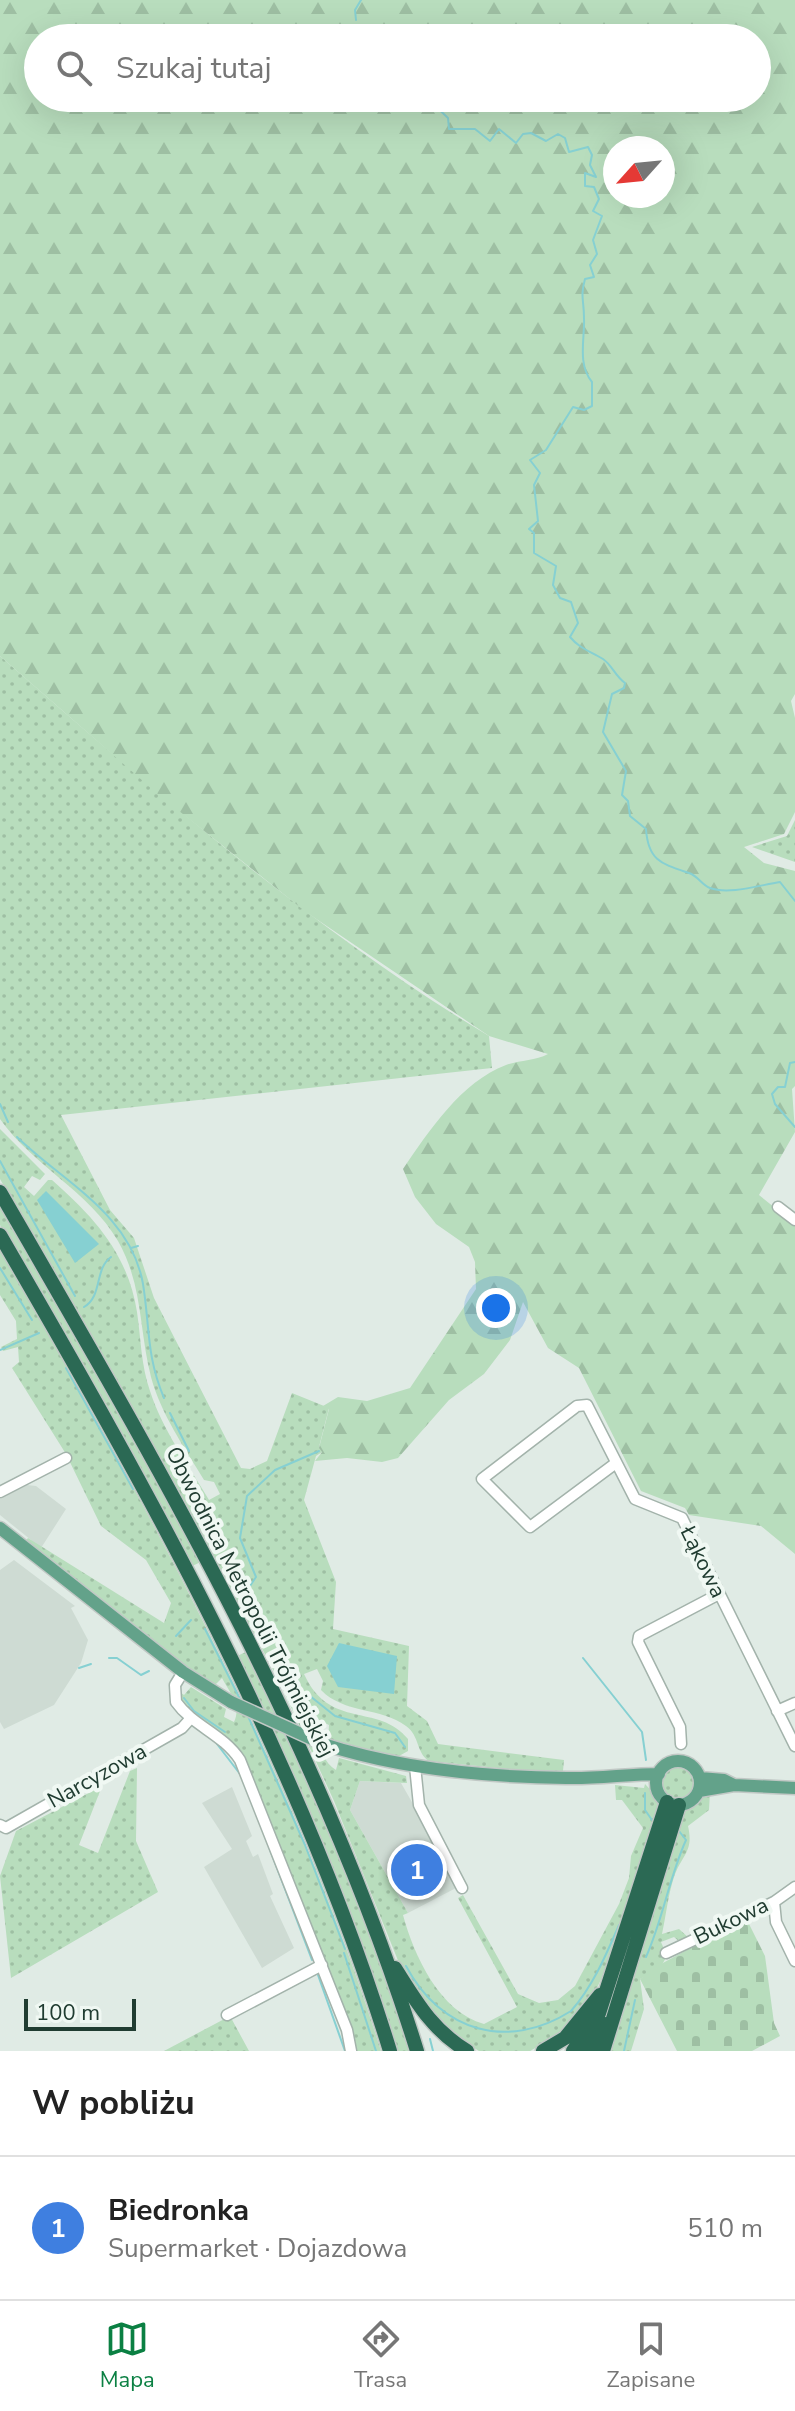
<!DOCTYPE html>
<html lang="pl">
<head>
<meta charset="utf-8">
<style>
	body { margin:0; font-family:"Nunito Sans",sans-serif; background:#f6f6f6; color:#222 }
	.compass { position:absolute; left:603px; top:136px; width:72px; height:72px; border-radius:50%; background:#fff; box-shadow:0 8px 32px #0002; rotate:243deg }
	.scale { position:absolute; left:24px; bottom:20px; width:112px; box-sizing:border-box; padding-left:8px; border:4px solid #203c31; border-top:0; font-size:22px; line-height:28px; white-space:nowrap; color:#203c31; -webkit-text-stroke:6px #f0f8f3; paint-order:stroke }
	.you { position:absolute; left:496px; top:1308px; width:28px; height:28px; margin:-20px; border:6px solid #fff; border-radius:50%; background:#1a73e8; box-shadow:0 0 0 12px #1a73e833 }
	.badge { display:grid; place-items:center; width:52px; height:52px; border-radius:50%; background:#0b8043; color:#fff; font-size:26px; font-weight:700 }
	.pin { position:absolute; translate:-50% -50%; border:4px solid #fff; box-shadow:0 2px 8px #0006 }
	.list { margin:0; padding:0; list-style:none }
	h2 { display:flex; justify-content:space-between; align-items:center; height:104px; margin:0; padding:0 32px; font-size:34px }
	h2 small { font-size:26px; font-weight:400; color:#767676 }
	.list li { display:grid; grid-template-columns:52px 1fr auto; gap:24px; align-items:center; box-sizing:border-box; height:144px; padding:0 32px; border-top:2px solid #e0e0e0 }
	.list b { display:block; font-size:30px; white-space:nowrap }
	.list p { margin:0; font-size:26px; white-space:nowrap; color:#767676 }
	.list em { font-size:26px; font-style:normal; color:#767676 }
	.icon { flex:none; width:44px; height:44px; fill:none; stroke:currentColor; stroke-width:2; stroke-linecap:round; stroke-linejoin:round }
	.map { position:relative; flex:none; width:795px; height:2051px; overflow:hidden }
	.search { position:absolute; background:#fff; box-shadow:0 8px 32px #0002; left:24px; right:24px; top:24px; height:88px; display:flex; align-items:center; gap:20px; box-sizing:border-box; padding:0 28px; border-radius:44px; color:#767676; font-size:30px }
	.sheet { height:248px; background:#fff }
	nav { display:flex; justify-content:space-around; align-items:center; box-sizing:border-box; height:112px; border-top:2px solid #e0e0e0; background:#fff; font-size:22px; color:#767676 }
	nav a { display:grid; justify-items:center; gap:4px }
	nav .on { color:#0b8043 }
	.map>svg:first-child { display:block }
	.built { fill:#cedbd3 }
	.grass { fill:url(#grass-dots) }
	.forest { fill:url(#forest-firs); fill-rule:evenodd }
	.cemetery { fill:url(#cemetery-stones) }
	.water { fill:#86d0d2 }
	.lines { fill:none; stroke-linecap:round; stroke-linejoin:round }
	.stream { stroke:#86d0d2; stroke-width:2 }
	.minor-casing { stroke:#a3b3ab; stroke-width:13 }
	.major-casing { stroke:#c1c8c5; stroke-width:15 }
	.highway-casing { stroke:#c1c8c5; stroke-width:17 }
	.minor { stroke:#fff; stroke-width:10 }
	.major { stroke:#63a28a; stroke-width:12 }
	.highway { stroke:#2b6954; stroke-width:14 }
	.major-bridge-casing { stroke:#c1c8c5; stroke-width:15; stroke-linecap:butt }
	.major-bridge { stroke:#63a28a; stroke-width:12 }
	.labels { text-anchor:middle; dominant-baseline:central; stroke-width:8; stroke-linejoin:round; paint-order:stroke }
	.street-label { font-size:22px; fill:#203c31; stroke:#f0f8f3 }
</style>
</head>
<body>
<div class="map">
<svg width="795" height="2051" viewBox="0 0 795 2051">
	<defs>
		<pattern id="grass-dots" width="8" height="8" patternUnits="userSpaceOnUse" patternTransform="scale(2)"><rect width="8" height="8" fill="#b8ddbd"/><path d="M2 2h.1M6 6h.1" fill="none" stroke="#9ebfa3" stroke-width="1.8" stroke-linecap="round"/></pattern>
		<pattern id="forest-firs" width="22" height="20" patternUnits="userSpaceOnUse" patternTransform="scale(2)"><rect width="22" height="20" fill="#b8ddbd"/><path d="M5 1l3.5 6h-7zM16 11l3.5 6h-7z" fill="#9ebfa3"/></pattern>
		<pattern id="cemetery-stones" width="16" height="16" patternUnits="userSpaceOnUse" patternTransform="scale(2)"><rect width="16" height="16" fill="#b8ddbd"/><path d="M2 7V4a2 2 0 0 1 4 0v3zM10 15v-3a2 2 0 0 1 4 0v3z" fill="#9ebfa3"/></pattern>
	</defs>
	<rect width="100%" height="100%" fill="#e0ebe5"/>
	<path class="built" d="M 27,1485 L 36,1486 L 66,1509 L 41,1548 L 0,1515 L 0,1499 Z
		M 14,1560 L 75,1606 L 71,1608 L 88,1640 L 81,1663 L 54,1705 L 4,1729 L 0,1722 L 0,1570 Z
		M 360,1781 L 401,1783 L 456,1879 L 456,1888 L 408,1913 L 350,1810 Z
		M 232,1787 L 252,1836 L 246,1841 L 253,1857 L 258,1854 L 273,1894 L 270,1896 L 294,1948 L 262,1968 L 204,1867 L 232,1849 L 202,1803 Z"/>
	<path class="grass" d="M 0,656 C 156,792 312,930 489,1036 L 492,1068 L 61,1115 L 110,1210 L 134,1238 L 154,1298 L 241,1468 L 250,1469 L 267,1461 L 292,1393 L 329,1408 L 319,1447 L 322,1452 L 316,1456 L 304,1500 L 336,1582 L 333,1629 L 409,1646 L 407,1706 L 427,1721 L 438,1744 L 564,1760 L 563,1771 L 557,1774 L 429,1761 C 416,1753 420,1736 406,1726 C 381,1707 344,1714 321,1690 L 323,1681 L 317,1669 L 304,1674 C 330,1731 378,1702 408,1739 L 408,1751 L 399,1756 L 328,1742 L 329,1725 L 325,1723 L 320,1736 L 316,1735 C 320,1748 324,1763 336,1770 L 339,1758 L 406,1776 L 407,1783 L 360,1781 L 350,1810 L 408,1913 L 403,1915 C 414,1956 440,2012 484,2024 L 517,2007 L 458,1898 L 463,1895 L 518,1994 L 539,2003 L 558,2000 L 575,1986 L 619,1904 L 629,1878 L 631,1856 L 643,1828 L 622,1800 L 616,1800 L 615,1785 L 644,1788 L 645,1784 L 661,1801 L 606,1969 L 595,1992 L 567,2030 L 530,2051 L 479,2051 L 439,2026 L 399,1963 L 334,1801 L 280,1683 L 191,1513 L 0,1179 L 0,1129 L 45,1174 L 40,1180 L 32,1176 L 24,1187 L 34,1196 L 48,1180 L 52,1180 C 94,1217 128,1254 137,1312 C 141,1339 141,1365 150,1391 C 162,1429 189,1466 209,1500 L 220,1494 L 214,1482 L 204,1480 C 184,1447 161,1414 151,1377 C 139,1330 143,1285 118,1241 C 89,1191 33,1166 0,1119 Z
		M 795,820 L 795,862 L 752,847 L 787,836 Z
		M 0,1201 L 203,1561 L 190,1567 L 0,1225 Z
		M 0,1248 C 147,1507 292,1766 381,2051 L 354,2051 L 348,2023 L 246,1763 L 182,1702 L 180,1692 L 184,1695 L 191,1687 L 226,1709 L 224,1717 L 234,1722 C 242,1705 229,1692 222,1678 L 214,1686 L 196,1676 L 24,1543 L 28,1538 L 164,1623 L 171,1603 L 146,1560 L 101,1526 L 66,1454 L 12,1368 L 19,1362 L 18,1347 L 3,1351 L 1,1347 L 17,1339 L 16,1321 L 0,1295 Z
		M 250,1650 L 342,1852 L 413,2051 L 395,2051 L 235,1657 Z
		M662 1783a17 17 0 1 1 34 0a17 17 0 1 1-34 0Z
		M 137,1768 L 136,1841 L 158,1892 L 11,1978 L 0,1876 L 16,1831 L 102,1786 L 79,1845 L 98,1853 L 130,1771 Z
		M 710,1792 L 709,1810 L 688,1826 C 694,1852 682,1854 674,1877 C 668,1895 666,1916 662,1934 L 679,1929 L 690,1939 L 681,1943 L 674,1937 L 661,1942 L 667,1956 L 660,1968 L 640,1979 L 644,2009 L 631,2051 L 606,2051 L 684,1808 Z
		M 230,2016 L 249,2051 L 164,2051 Z"/>
	<path class="forest" d="M 0,0 L 795,0 L 795,694 L 791,701 L 795,718 L 795,812 L 784,834 L 744,847 L 764,863 L 795,871 L 795,1086 L 792,1089 L 795,1132 L 759,1195 L 795,1224 L 795,1554 L 761,1526 L 689,1515 L 685,1508 L 641,1491 L 579,1368 L 548,1348 L 523,1302 L 510,1340 L 484,1374 L 449,1400 L 398,1458 L 382,1462 L 347,1458 L 315,1461 L 322,1452 L 319,1448 L 329,1409 L 323,1406 L 338,1397 L 367,1401 L 410,1388 L 476,1289 L 475,1262 L 469,1247 L 436,1224 L 415,1197 L 403,1169 C 429,1131 461,1082 506,1065 C 520,1060 535,1061 548,1054 L 489,1036 L 306,912 L 159,795 L 0,656 ZM 38,38 L 757,38 L 757,98 L 38,98 ZM 615,148 L 663,148 L 663,196 L 615,196 Z"/>
	<path class="cemetery" d="M 746,1918 L 765,1956 L 774,2023 L 780,2036 L 752,2051 L 677,2051 L 640,1979 L 661,1964 Z"/>
	<path class="water" d="M 46,1191 L 99,1244 L 75,1263 L 37,1200 Z
		M 339,1643 L 397,1656 L 394,1694 L 338,1687 L 327,1666 Z"/>
	<g class="lines">
		<path class="stream" d="M 356,20 L 355,10 L 361,0
			M 364,27 L 367,38
			M 427,98 L 448,118 L 449,129 L 475,129 L 490,141 L 499,129 L 516,143 L 523,134 L 531,133 L 546,141 L 558,134 L 565,138 L 569,152 L 588,147 L 592,155 L 590,165 L 596,177 L 585,173 L 585,186 L 594,187 L 599,199 L 593,211 L 602,216 L 593,240 L 597,254 L 590,265 L 594,277 L 585,279 C 580,297 584,300 584,318 C 585,338 577,364 592,382 L 592,406 L 584,410 L 573,407 L 546,450 L 530,460 L 540,473 L 534,485 L 538,521 L 529,529 L 534,533 L 534,553 L 556,566 L 553,585 L 560,598 L 571,602 L 578,623 L 570,637 C 580,649 590,651 603,659 C 612,665 615,676 625,683 L 624,688 L 612,694 L 603,732 L 626,771 L 622,795 L 628,801 L 630,816 L 646,829 C 648,861 662,864 689,873 C 698,876 702,885 710,888 C 729,895 760,885 780,882 L 795,901
			M 795,1062 L 790,1063 L 785,1087 L 778,1087 L 772,1094 L 775,1104 L 795,1127
			M 0,1104 L 8,1122
			M 17,1137 C 63,1182 131,1214 143,1284 C 150,1327 146,1355 164,1398
			M 0,1161 L 75,1296
			M 131,1248 L 138,1246
			M 0,1268 L 32,1320
			M 84,1307 C 103,1296 94,1269 111,1257
			M 0,1350 L 39,1333
			M 66,1368 L 133,1489
			M 170,1413 L 189,1451
			M 246,1592 L 256,1577 L 240,1538 L 247,1496 L 275,1470 L 319,1451
			M 205,1629 L 240,1699
			M 176,1636 L 191,1620
			M 109,1658 L 117,1658 L 141,1675 L 149,1671
			M 583,1658 L 642,1732 L 646,1760
			M 79,1668 L 91,1664
			M 310,1696 L 335,1716 L 395,1733 L 405,1747
			M 184,1698 L 194,1711 L 225,1732
			M 248,1716 L 305,1845 L 345,1949
			M 217,1744 L 240,1774
			M 645,1793 L 645,1810 L 652,1820
			M 269,1847 L 312,1960
			M 344,1953 L 376,2051
			M 646,1957 C 663,1919 669,1878 686,1840 L 679,1831
			M 406,1966 C 441,2032 508,2051 571,2011 C 593,1986 606,1955 619,1925
			M 318,1975 L 345,2051
			M 430,2039 L 433,2051
			M 624,2051 L 635,2000"/>
		<defs>
			<path id="minor" d="M 778,1207 L 795,1220
				M 616,1463 L 530,1527 L 482,1479 L 577,1406 L 587,1405 L 635,1499 L 682,1518 L 795,1746
				M 0,1492 L 66,1458
				M 183,1672 L 175,1685 L 176,1702 C 193,1726 223,1734 240,1760 L 347,2030 L 351,2051
				M 777,1711 L 795,1703
				M 681,1744 L 680,1727 L 638,1642 L 639,1636 L 719,1594
				M 415,1766 L 419,1805 L 462,1888
				M 0,1825 L 6,1828 L 182,1728 L 191,1718
				M 774,1902 L 776,1922 L 795,1961
				M 666,1953 L 774,1902 L 795,1887
				M 227,2015 L 322,1965"/>
			<path id="major" d="M 0,1528 L 183,1672 L 231,1702
				M 323,1744 C 400,1769 485,1777 566,1778 C 597,1779 628,1774 659,1774
				M656 1783a22 22 0 1 1 44 0a22 22 0 1 1-44 0Z
				M 700,1778 L 724,1780 L 734,1785
				M 699,1791 L 734,1785 L 795,1788"/>
			<path id="highway" d="M 0,1192 C 160,1469 322,1744 417,2051
				M 0,1235 C 151,1495 301,1762 390,2051
				M 395,1968 C 416,2001 432,2030 467,2051
				M 543,2051 L 565,2038 L 600,1995
				M 573,2051 L 599,2013 L 667,1802
				M 588,2051 L 606,2024
				M 603,2051 L 679,1805"/>
		</defs>
		<use href="#minor" class="minor-casing"/>
		<use href="#major" class="major-casing"/>
		<use href="#highway" class="highway-casing"/>
		<use href="#minor" class="minor"/>
		<use href="#major" class="major"/>
		<use href="#highway" class="highway"/>
		<defs>
			<path id="major-bridge" d="M 231,1702 L 323,1744"/>
		</defs>
		<use href="#major-bridge" class="major-bridge-casing"/>
		<use href="#major-bridge" class="major-bridge"/>
	</g>
	<g class="labels">
		<g class="street-label">
			<text transform="translate(703 1562) rotate(64)">Łąkowa</text>
			<text transform="translate(250 1602) rotate(63)">Obwodnica Metropolii Trójmiejskiej</text>
			<text transform="translate(97 1776) rotate(-29)">Narcyzowa</text>
			<text transform="translate(731 1921) rotate(-26)">Bukowa</text>
		</g>
	</g>
</svg>
<svg class="compass" viewBox="-18 -18 36 36"><path d="M0-13l5 13h-10z" fill="#e53935"/><path d="M0 13l5-13h-10z" fill="#767676"/></svg>
<div class="scale">100 m</div>
<div class="you"></div>
<div class="pin badge" style="left:417px;top:1870px;background:#3f7fe0">1</div>
<div class="search"><svg class="icon" aria-label="search" viewBox="0 0 24 24"><circle cx="10" cy="10" r="6"/><path d="M15 15l6 6"/></svg>Szukaj tutaj</div>
</div>
<section class="sheet">
<h2>W pobliżu<small></small></h2>
<ul class="list">
<li><span class="badge" style="background:#3f7fe0">1</span><div><b>Biedronka</b><p>Supermarket · Dojazdowa</p></div><em>510 m</em></li>
</ul>
</section>
<nav>
<a class="on"><svg class="icon" aria-label="map" viewBox="0 0 24 24"><path d="M3 6l6-2 6 2 6-2v14l-6 2-6-2-6 2zM9 4v14M15 6v14"/></svg>Mapa</a>
<a><svg class="icon" aria-label="directions" viewBox="0 0 24 24"><path d="M12 3l9 9-9 9-9-9zM9 14v-3h6M13 9l2 2-2 2"/></svg>Trasa</a>
<a><svg class="icon" aria-label="saved" viewBox="0 0 24 24"><path d="M7 4h10v16l-5-4-5 4z"/></svg>Zapisane</a>
</nav>
</body>
</html>
